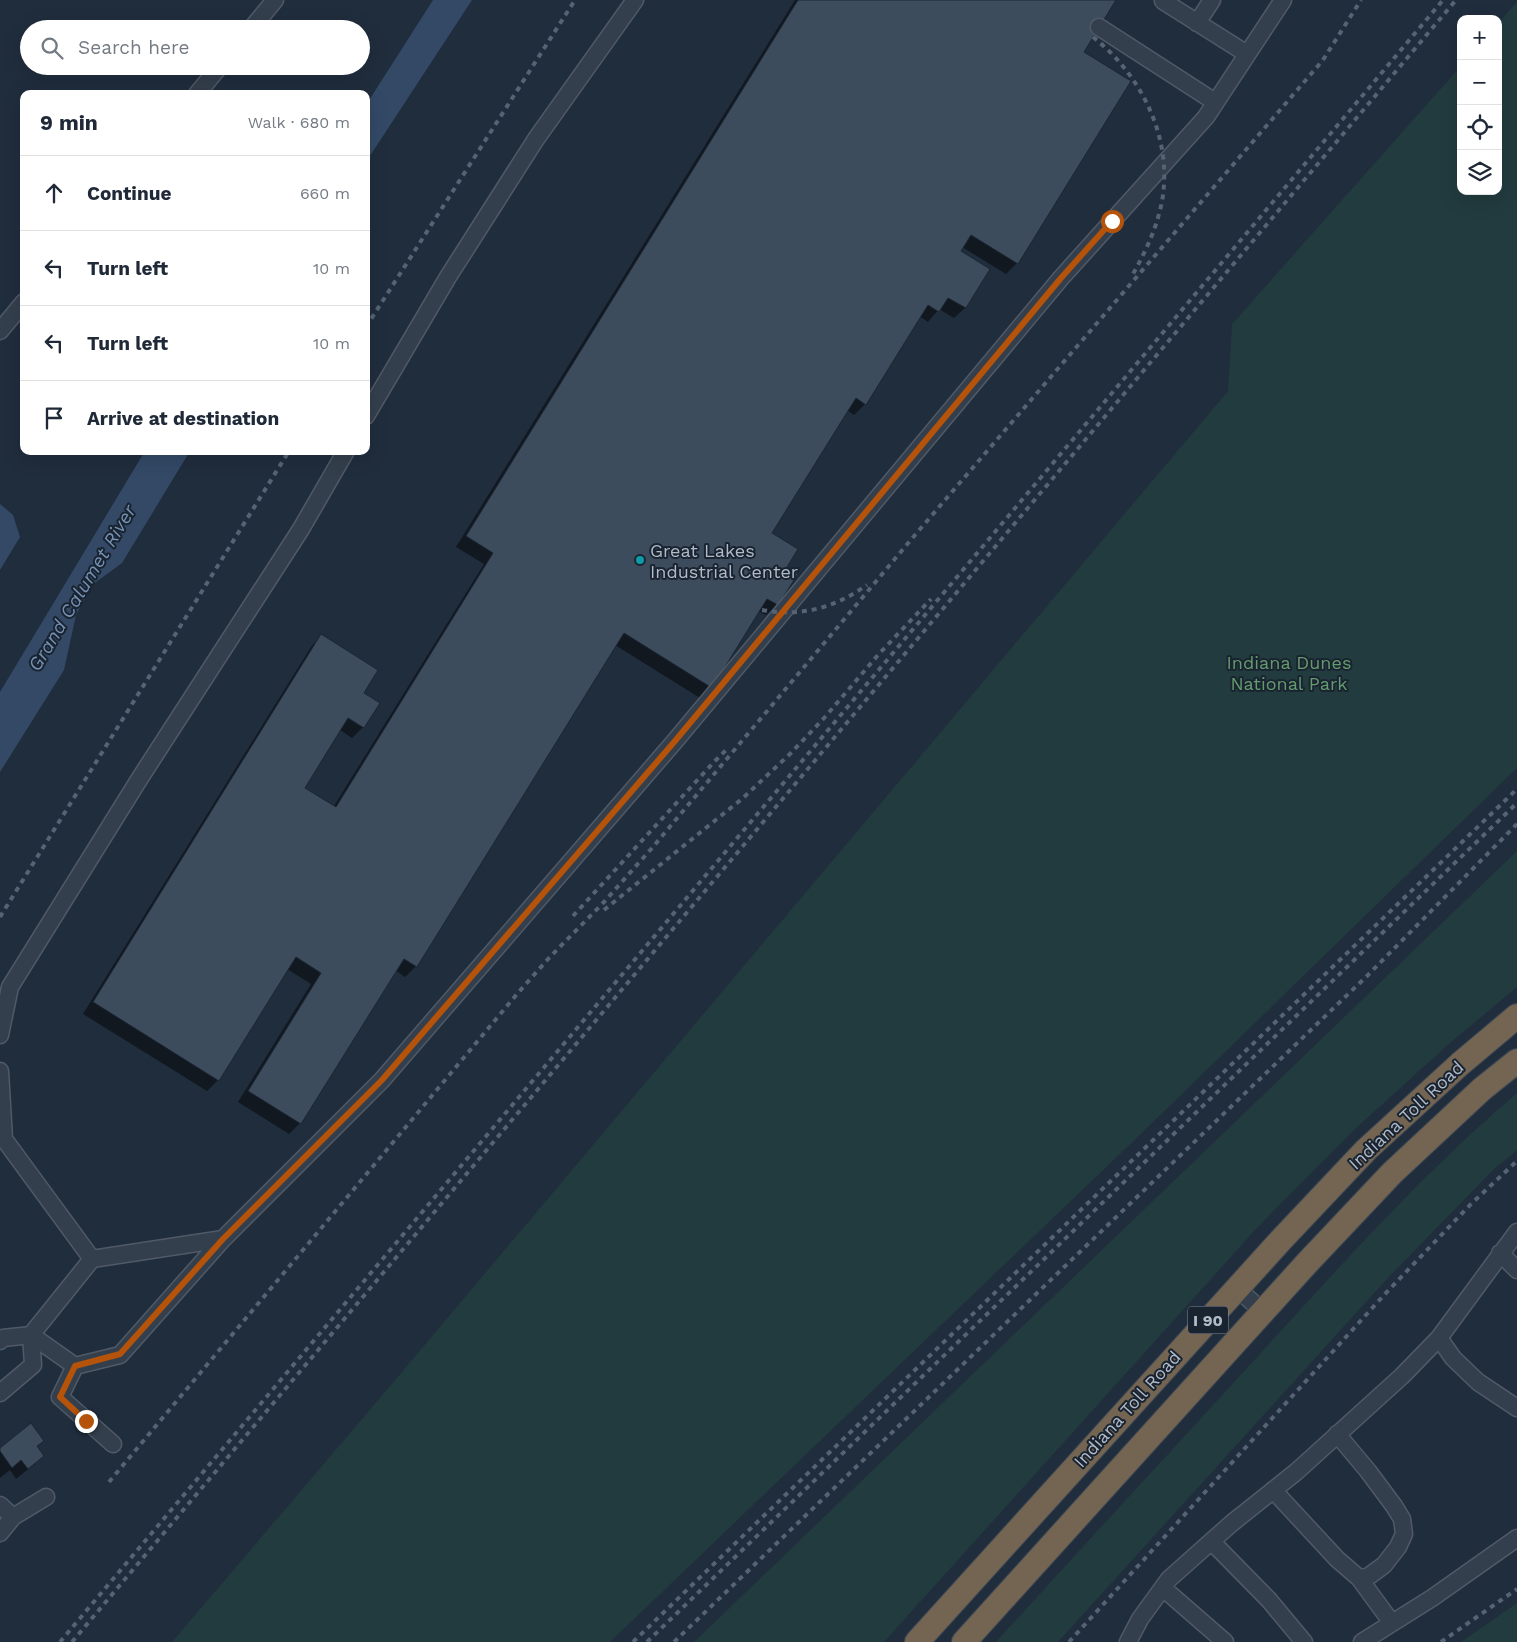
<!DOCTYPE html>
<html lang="en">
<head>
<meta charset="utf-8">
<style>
	body { margin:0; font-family:"Work Sans",sans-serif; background:#f6f6f7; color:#1f2937 }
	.controls { position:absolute; right:15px; top:15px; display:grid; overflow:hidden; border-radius:10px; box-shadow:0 5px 20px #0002 }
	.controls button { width:45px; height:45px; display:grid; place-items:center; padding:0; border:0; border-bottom:1px solid #e0e1e3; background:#fff; color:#1f2937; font:25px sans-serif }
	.stop { position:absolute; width:15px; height:15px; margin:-11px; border:4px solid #b45309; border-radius:50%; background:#fff }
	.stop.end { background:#b45309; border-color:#fff; box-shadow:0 1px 5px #0008 }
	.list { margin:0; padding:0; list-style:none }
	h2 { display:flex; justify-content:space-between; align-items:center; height:65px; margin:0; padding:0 20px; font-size:21px }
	h2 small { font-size:16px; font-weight:400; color:#747a83 }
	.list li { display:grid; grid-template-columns:32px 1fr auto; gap:15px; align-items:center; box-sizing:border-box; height:75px; padding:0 20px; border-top:1px solid #e0e1e3 }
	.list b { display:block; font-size:19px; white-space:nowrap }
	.list em { font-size:16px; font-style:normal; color:#747a83 }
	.icon { flex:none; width:28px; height:28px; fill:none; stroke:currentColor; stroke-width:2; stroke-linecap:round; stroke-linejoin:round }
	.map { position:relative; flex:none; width:1517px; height:1642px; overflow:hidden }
	.search { position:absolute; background:#fff; box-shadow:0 5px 20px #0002; left:20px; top:20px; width:350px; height:55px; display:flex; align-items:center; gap:12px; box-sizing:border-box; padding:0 18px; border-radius:28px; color:#747a83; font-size:19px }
	.panel { position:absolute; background:#fff; box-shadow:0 5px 20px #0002; left:20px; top:90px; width:350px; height:365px; border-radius:10px }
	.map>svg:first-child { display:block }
	.green { fill:#223b3e }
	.water { fill:#334966 }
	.shadow { fill:#0007 }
	.building { fill:#3c4c5d; stroke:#1c2633 }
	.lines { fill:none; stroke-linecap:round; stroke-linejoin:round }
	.minor-casing { stroke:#505a67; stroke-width:19 }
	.highway-casing { stroke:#3d4754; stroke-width:26 }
	.minor { stroke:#343f4d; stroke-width:16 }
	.highway { stroke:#736551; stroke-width:24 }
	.rail { stroke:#566374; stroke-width:4; stroke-dasharray:5 5; stroke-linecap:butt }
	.route { stroke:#b45309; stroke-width:6 }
	.culture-dot { fill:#0f9aa8; stroke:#1a2431; stroke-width:2 }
	.labels { text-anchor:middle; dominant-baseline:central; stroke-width:4; stroke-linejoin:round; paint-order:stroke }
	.shield { fill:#1a2431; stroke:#838d9b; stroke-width:1 }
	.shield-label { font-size:16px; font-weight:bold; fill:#b0bac9 }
	.poi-label { font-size:18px; fill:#b0bac9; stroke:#1a2431; text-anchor:start }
	.park-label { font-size:18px; fill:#659c6f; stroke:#1a2431 }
	.street-label { font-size:18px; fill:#b0bac9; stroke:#1a2431 }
	.water-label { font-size:19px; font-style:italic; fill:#7591b3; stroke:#1a2431 }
</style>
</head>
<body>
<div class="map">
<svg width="1517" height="1642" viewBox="0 0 1517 1642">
	<rect width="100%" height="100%" fill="#202d3d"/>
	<path class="green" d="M 1517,2 L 1517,768 L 1146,1129 L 610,1642 L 172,1642 L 385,1392 L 1228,391 L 1232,324 L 1461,66 L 1461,191 L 1498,191 L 1498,23 Z
		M 1517,851 L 1517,987 L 1450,1043 L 1355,1129 L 1256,1229 L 884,1642 L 694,1642 Z
		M 1517,1093 L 1517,1150 L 1494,1169 L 1386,1280 L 1058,1642 L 996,1642 C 1083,1546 1171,1451 1258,1356 C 1341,1265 1423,1173 1517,1093 Z
		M 1517,1603 L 1517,1642 L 1461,1642 Z"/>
	<path class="water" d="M 433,0 L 472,0 L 366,162 L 366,105 Z
		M 145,451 L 190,451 L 122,563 L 92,585 L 76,615 L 64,670 L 0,772 L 0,692 Z
		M 0,504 L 13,515 L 20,537 L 0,570 Z"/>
	<path class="shadow" d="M 795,0 L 1114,0 L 1082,52 L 1017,263 L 1006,274 L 962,247 L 959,252 L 988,270 L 965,308 L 954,318 L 939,309 L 928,322 L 919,316 L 865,404 L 854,415 L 847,410 L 770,533 L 785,567 L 796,574 L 777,605 L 766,615 L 758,611 L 711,687 L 700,698 L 615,645 L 416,966 L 405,977 L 395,970 L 300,1123 L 289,1134 L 238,1102 L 311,984 L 287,969 L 218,1080 L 207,1091 L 83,1014 L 311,647 L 321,636 L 362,693 L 363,727 L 352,738 L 340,730 L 304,788 L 334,806 L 484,564 L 456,547 Z
		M 36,1447 L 43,1456 L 32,1466 L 16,1479 L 10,1470 L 0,1478 L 0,1450 Z"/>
	<path class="building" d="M 798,0 L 1116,0 L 1084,52 L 1131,81 L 1018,264 L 971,235 L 961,251 L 990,269 L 966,308 L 948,298 L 939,312 L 928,305 L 866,405 L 856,398 L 772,533 L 798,549 L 787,567 L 798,574 L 778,605 L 767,599 L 712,688 L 624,633 L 417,967 L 404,959 L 301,1124 L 248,1091 L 321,973 L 296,957 L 219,1081 L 93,1002 L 321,634 L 378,670 L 364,693 L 380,703 L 364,728 L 348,718 L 305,788 L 336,807 L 493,553 L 466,536 Z
		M 31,1423 L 44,1441 L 37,1446 L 44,1456 L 28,1469 L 21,1460 L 12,1468 L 0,1451 L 0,1448 Z"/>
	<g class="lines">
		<defs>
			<path id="minor" d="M 1163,1 L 1247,54
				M 1197,23 L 1212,0
				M 1099,27 L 1215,102
				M 251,29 L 275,0
				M 197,94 L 220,66
				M 0,331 L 24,302
				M 366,416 L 448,277 L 536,139 L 635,0
				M 0,1035 L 10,987 L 140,778 L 301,529 L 346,451
				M 0,1071 L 4,1139 L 92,1259
				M 1500,1253 L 1517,1270
				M 1237,1288 L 1263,1312
				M 1439,1338 L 1453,1358 L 1478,1382 L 1517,1408
				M 0,1341 L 3,1338 L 31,1335 L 75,1366 L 60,1397 L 113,1444
				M 75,1366 L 120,1355 L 223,1239
				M 0,1393 L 33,1365 L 31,1335 L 92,1259 L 223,1239 L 382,1080 L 675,741 L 1061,278 L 1206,117 L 1283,0
				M 1337,1434 L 1368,1471 L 1394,1506 L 1402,1519 L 1404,1534 L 1398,1547 L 1384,1565 L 1369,1576 L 1359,1578
				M 1273,1490 L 1337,1559 L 1359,1578 L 1392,1623
				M 0,1505 L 13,1517 L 0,1533
				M 13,1517 L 46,1497
				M 1212,1542 L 1269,1600 L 1304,1642
				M 1163,1588 L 1225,1642
				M 1128,1642 L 1140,1619 L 1169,1579 L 1232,1523 L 1296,1472 L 1402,1376 L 1439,1338 L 1517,1232
				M 1362,1642 L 1432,1598 L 1517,1538"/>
			<path id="highway" d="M 917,1642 L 1281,1240 L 1366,1150 L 1460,1064 L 1517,1016
				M 964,1642 L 1307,1263 L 1392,1173 L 1482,1089 L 1517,1061"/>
		</defs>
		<use href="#minor" class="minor-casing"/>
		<use href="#highway" class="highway-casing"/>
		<use href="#minor" class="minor"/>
		<use href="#highway" class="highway"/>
		<path class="rail" d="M 1093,37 C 1140,74 1171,134 1163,195 C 1159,223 1147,249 1133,274
			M 366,327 L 575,0
			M 762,610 C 802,617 834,608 867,585
			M 604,910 L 743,798 L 791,753 L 825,717 L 878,655 L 931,599
			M 573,916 L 713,763 L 728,748
			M 0,917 L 289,451
			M 109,1482 L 517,994 L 549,958 L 604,902 L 652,848 L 915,535 L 1323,60 L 1361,0
			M 60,1642 L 1443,0
			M 72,1642 L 1456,0
			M 633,1642 L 1517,789
			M 647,1642 L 1517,803
			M 674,1642 L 1368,975 L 1517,824
			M 1069,1642 L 1385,1294 L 1470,1205 L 1517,1161
			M 1441,1642 L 1517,1589"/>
	</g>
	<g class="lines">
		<path class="route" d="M 86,1421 L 60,1397 L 75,1366 L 120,1354 L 223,1239 L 382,1080 L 675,741 L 1061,278 L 1112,221"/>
	</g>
	<circle class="culture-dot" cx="640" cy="560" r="5"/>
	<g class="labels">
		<rect class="shield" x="1188" y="1306.5" width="40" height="27" rx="4"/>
		<g class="shield-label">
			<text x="1208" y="1320">I 90</text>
		</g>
		<g class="poi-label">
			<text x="650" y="550">Great Lakes<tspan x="650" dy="21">Industrial Center</tspan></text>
		</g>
		<g class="park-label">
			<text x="1289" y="662">Indiana Dunes<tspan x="1289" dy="21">National Park</tspan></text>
		</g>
		<g class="street-label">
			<text transform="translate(1406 1115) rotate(-43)">Indiana Toll Road</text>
			<text transform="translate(1127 1409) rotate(-48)">Indiana Toll Road</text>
		</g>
		<g class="water-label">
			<text transform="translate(82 588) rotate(-59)">Grand Calumet River</text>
		</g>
	</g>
</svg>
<div class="controls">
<button>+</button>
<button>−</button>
<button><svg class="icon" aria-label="locate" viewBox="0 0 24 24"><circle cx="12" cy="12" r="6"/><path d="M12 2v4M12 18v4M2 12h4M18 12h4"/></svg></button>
<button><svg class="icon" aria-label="layers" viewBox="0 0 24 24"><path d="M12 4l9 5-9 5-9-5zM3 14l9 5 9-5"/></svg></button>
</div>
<div class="stop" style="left:1112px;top:221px"></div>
<div class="stop end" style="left:86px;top:1421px"></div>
<div class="search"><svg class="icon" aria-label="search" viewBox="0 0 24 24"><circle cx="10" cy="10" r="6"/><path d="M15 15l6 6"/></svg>Search here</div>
<section class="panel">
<h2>9 min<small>Walk · 680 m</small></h2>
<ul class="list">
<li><svg class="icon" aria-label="ahead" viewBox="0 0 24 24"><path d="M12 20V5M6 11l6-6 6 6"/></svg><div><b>Continue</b></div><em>660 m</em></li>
<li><svg class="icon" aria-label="left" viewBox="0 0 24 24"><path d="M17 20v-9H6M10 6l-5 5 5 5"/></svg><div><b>Turn left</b></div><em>10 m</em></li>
<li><svg class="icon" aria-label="left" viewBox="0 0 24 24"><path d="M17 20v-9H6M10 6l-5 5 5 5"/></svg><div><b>Turn left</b></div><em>10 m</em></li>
<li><svg class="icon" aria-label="arrive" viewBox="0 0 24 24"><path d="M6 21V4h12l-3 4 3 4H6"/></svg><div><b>Arrive at destination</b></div></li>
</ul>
</section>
</div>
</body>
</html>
